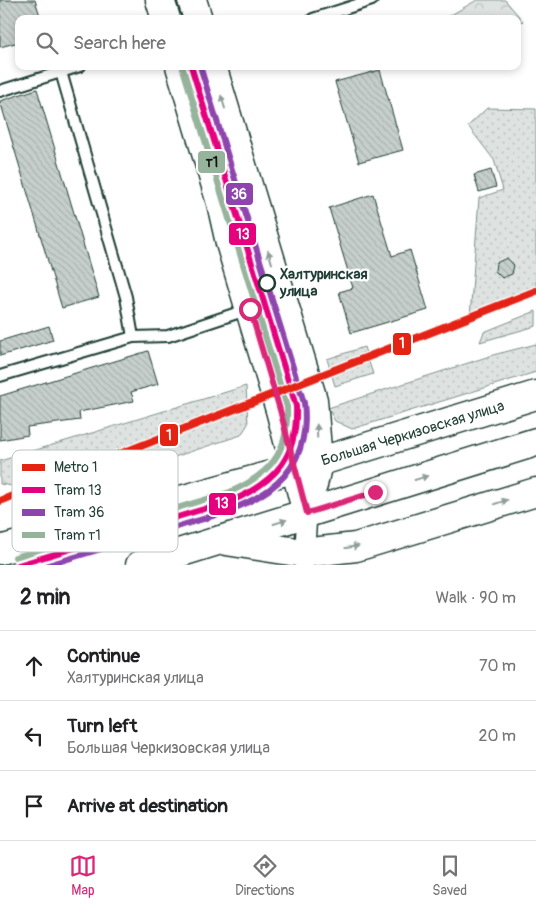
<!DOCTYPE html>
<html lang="en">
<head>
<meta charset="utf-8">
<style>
	body { margin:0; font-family:Pangolin,sans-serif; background:#f2f2f2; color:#202124 }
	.stop { position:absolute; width:15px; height:15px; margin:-11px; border:4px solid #db2777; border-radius:50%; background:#fff }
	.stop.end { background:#db2777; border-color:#fff; box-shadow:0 1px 5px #0008 }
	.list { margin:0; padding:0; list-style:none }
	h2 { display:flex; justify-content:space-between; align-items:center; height:65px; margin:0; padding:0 20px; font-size:21px }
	h2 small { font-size:16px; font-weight:400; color:#757577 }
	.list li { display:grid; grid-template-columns:32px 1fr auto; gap:15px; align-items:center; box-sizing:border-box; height:70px; padding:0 20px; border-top:1px solid #e0e0e0 }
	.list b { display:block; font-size:19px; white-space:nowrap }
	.list p { margin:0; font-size:16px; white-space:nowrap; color:#757577 }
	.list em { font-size:16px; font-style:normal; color:#757577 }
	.icon { flex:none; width:28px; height:28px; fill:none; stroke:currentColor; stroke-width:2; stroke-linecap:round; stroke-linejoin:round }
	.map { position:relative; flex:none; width:536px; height:565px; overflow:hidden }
	.search { position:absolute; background:#fff; box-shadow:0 2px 8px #0003; left:15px; right:15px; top:15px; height:55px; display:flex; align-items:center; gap:12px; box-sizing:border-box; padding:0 18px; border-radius:10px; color:#757577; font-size:19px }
	.sheet { height:275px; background:#fff }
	nav { display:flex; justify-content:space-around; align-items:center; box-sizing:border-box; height:70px; border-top:1px solid #e0e0e0; background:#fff; font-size:14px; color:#757577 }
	nav a { display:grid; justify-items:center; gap:2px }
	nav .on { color:#db2777 }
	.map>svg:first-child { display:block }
	.grass { fill:url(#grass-dots); stroke:#7e908b }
	.forest { fill:url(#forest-crowns); stroke:#7e908b }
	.building { fill:url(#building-back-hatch); stroke:#1f3d34 }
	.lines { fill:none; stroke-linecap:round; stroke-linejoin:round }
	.lane-casing { stroke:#1f3d34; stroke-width:14 }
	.street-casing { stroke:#1f3d34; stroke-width:22 }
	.secondary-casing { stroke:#1f3d34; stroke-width:31 }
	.primary-casing { stroke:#1f3d34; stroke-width:31 }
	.lane { stroke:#fff; stroke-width:10 }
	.street { stroke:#fff; stroke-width:19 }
	.secondary { stroke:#fff; stroke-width:28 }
	.primary { stroke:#fff; stroke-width:28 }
	.tram-1-casing { stroke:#fff; stroke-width:10 }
	.tram-2-casing { stroke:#fff; stroke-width:10 }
	.tram-3-casing { stroke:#fff; stroke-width:10 }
	.tram-1 { stroke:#e5007d; stroke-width:6 }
	.tram-2 { stroke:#8e44ad; stroke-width:6 }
	.tram-3 { stroke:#96b39c; stroke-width:6 }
	.metro-1-casing { stroke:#fff; stroke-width:11 }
	.metro-1 { stroke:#e42313; stroke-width:8 }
	.oneway { fill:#8f9e9a }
	.route { stroke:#db2777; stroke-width:6 }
	.stop-dot { fill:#fff; stroke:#1f3d34; stroke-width:2.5 }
	.labels { text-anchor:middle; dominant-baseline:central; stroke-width:4.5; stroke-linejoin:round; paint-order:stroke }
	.stop-label { font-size:15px; font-weight:bold; fill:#1f3d34; stroke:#fff; text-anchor:start }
	.street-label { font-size:15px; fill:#1f3d34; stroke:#fff }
	.key { fill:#fff; stroke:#bcc5c2; stroke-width:1 }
	.key-label { font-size:14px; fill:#1f3d34 }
	.line-badge { stroke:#fff; stroke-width:2 }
	.badge-label { font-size:14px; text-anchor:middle; font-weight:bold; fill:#fff }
	.pale-badge-label { font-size:14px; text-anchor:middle; font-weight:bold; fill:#111 }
</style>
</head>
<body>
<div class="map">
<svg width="536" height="565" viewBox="0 0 536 565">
	<defs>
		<pattern id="grass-dots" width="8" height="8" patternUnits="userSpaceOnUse" patternTransform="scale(1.25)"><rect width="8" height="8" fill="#dee3e2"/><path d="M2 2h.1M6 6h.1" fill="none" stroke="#bec4c2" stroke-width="1.8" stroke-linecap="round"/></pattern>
		<pattern id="forest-crowns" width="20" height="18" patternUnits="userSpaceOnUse" patternTransform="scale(1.25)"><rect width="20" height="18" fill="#dee3e2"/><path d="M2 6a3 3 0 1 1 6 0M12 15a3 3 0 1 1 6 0" fill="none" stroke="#bec4c2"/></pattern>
		<pattern id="building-back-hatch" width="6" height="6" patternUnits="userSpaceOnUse" patternTransform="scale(1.25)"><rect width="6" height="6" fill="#c7cfcc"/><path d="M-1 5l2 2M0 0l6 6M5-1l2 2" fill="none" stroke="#aab3b0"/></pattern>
	</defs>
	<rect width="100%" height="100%" fill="#fff"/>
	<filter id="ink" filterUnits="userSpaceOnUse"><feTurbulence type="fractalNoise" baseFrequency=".02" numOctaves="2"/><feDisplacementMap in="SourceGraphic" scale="10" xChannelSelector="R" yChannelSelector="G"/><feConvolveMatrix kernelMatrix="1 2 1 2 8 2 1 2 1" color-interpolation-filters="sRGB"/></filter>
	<g filter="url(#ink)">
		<path class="grass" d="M 487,108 L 536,109 L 536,291 L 470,317 L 479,198 L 503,190 L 494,160 L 468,126 Z
			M 536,311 L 536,326 L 480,342 L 484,332 Z
			M 536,344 L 536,372 L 352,429 L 335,421 L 328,408 L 493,355 Z
			M 364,347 L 373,374 L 335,386 L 327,359 Z
			M 246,386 L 248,424 L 241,435 L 123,474 L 72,478 L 32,489 L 0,484 L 0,461 Z"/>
		<path class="forest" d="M 477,0 L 505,0 L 523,21 L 517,27 L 517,19 L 444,19 Z"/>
		<path class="building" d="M 0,0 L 35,0 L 41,19 L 19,19 L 19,42 L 0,47 Z
			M 380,70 L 403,150 L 359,162 L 335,82 Z
			M 37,89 L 99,297 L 62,308 L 0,101 Z
			M 491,170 L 496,187 L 479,192 L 474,175 Z
			M 373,194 L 392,256 L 410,250 L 428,310 L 351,333 L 339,292 L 353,288 L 329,208 Z
			M 507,258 L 514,265 L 512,274 L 502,278 L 495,271 L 496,263 Z
			M 49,326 L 53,340 L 0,356 L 0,341 Z
			M 148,351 L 158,384 L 131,392 L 134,401 L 79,412 L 80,420 L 27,427 L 28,435 L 0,440 L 0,396 Z"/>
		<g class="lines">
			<defs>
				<path id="lane" d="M 313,19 L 372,0
					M 61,72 L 126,297 L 133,337
					M 0,91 L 80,66
					M 0,376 L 133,337 L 168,336 L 249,309"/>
				<path id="street" d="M 304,564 L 307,513"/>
				<path id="secondary" d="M 160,0 L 166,19
					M 192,0 L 198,19
					M 180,66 L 221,203 L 230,243 L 280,410 L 307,513
					M 212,66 L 313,400 L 318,462 L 313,485
					M 220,540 L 303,553 L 356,547 L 536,492"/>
				<g id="primary">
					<path id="s1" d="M 0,550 L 318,462 L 536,395"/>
					<path d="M 140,565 L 536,442"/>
				</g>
			</defs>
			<use href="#lane" class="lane-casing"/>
			<use href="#street" class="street-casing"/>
			<use href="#secondary" class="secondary-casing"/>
			<use href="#primary" class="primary-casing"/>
			<use href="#lane" class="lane"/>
			<use href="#street" class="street"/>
			<use href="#secondary" class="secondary"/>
			<use href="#primary" class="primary"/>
			<defs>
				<path id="tram-1" d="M 18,565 L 234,500 C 277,480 298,456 296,406 L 191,66"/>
				<path id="tram-2" d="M 48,565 C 85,554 121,543 158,532 C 226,512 315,497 304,403 L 200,66"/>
				<path id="tram-3" d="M 15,557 L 230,492 C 270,474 289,453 287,407 L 183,69"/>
			</defs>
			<use href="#tram-1" class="tram-1-casing"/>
			<use href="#tram-2" class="tram-2-casing"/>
			<use href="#tram-3" class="tram-3-casing"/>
			<use href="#tram-1" class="tram-1"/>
			<use href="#tram-2" class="tram-2"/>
			<use href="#tram-3" class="tram-3"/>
			<defs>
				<path id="metro-1" d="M 0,501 L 536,291"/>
			</defs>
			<use href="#metro-1" class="metro-1-casing"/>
			<use href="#metro-1" class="metro-1"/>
		</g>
		<defs><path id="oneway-solid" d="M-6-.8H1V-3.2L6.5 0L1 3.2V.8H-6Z" transform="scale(1.25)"/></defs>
		<g class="oneway">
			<use href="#oneway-solid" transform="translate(223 102) rotate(-107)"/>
			<use href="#oneway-solid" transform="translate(270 257) rotate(-107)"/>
			<use href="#oneway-solid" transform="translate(317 431) rotate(-92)"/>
			<use href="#oneway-solid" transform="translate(421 478) rotate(-17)"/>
			<use href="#oneway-solid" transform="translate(501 502) rotate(-17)"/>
			<use href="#oneway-solid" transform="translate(280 522) rotate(-17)"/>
			<use href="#oneway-solid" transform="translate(352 547) rotate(-9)"/>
		</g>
	</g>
	<g class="lines" filter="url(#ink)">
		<path class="route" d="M 250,309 L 280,410 L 307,513 L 375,492"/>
	</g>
	<circle class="stop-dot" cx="267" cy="283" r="8"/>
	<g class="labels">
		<g class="stop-label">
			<text x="280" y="274">Халтуринская<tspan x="280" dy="17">улица</tspan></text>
		</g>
		<g class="street-label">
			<text stroke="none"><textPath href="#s1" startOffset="429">Большая Черкизовская улица</textPath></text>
		</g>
	</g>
	<rect x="12" y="450" width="166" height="102" rx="8" class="key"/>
	<rect x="22" y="464" width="23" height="7" fill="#e42313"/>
	<rect x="22" y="487" width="23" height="6" fill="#e5007d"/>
	<rect x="22" y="509" width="23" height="7" fill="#8e44ad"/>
	<rect x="22" y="532" width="23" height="6" fill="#96b39c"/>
	<g class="key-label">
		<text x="54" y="472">Metro 1</text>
		<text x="54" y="495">Tram 13</text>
		<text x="54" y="517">Tram 36</text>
		<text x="54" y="540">Tram т1</text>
	</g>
	<g class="line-badge">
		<rect x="197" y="150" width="29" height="24" rx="5" fill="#96b39c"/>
		<rect x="225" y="182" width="29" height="24" rx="5" fill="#8e44ad"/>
		<rect x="228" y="222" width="29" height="24" rx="5" fill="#e5007d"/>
		<rect x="392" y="332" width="20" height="24" rx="5" fill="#e42313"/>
		<rect x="159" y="423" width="20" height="24" rx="5" fill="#e42313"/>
		<rect x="208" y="492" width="29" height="24" rx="5" fill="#e5007d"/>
	</g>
	<g class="badge-label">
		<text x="239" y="199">36</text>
		<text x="243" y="239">13</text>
		<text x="402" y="348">1</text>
		<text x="169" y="440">1</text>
		<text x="222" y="508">13</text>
	</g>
	<g class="pale-badge-label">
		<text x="212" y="167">т1</text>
	</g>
</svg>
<div class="stop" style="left:250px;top:309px"></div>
<div class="stop end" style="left:375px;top:492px"></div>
<div class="search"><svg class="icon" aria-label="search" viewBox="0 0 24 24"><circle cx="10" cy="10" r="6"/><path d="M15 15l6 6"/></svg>Search here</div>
</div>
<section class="sheet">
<h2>2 min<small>Walk · 90 m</small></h2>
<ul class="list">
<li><svg class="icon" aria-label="ahead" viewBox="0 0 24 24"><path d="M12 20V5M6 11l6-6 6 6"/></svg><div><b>Continue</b><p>Халтуринская улица</p></div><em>70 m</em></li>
<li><svg class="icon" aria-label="left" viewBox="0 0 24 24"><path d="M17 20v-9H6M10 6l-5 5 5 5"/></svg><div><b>Turn left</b><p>Большая Черкизовская улица</p></div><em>20 m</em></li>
<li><svg class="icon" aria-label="arrive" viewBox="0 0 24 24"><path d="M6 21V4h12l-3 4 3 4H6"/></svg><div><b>Arrive at destination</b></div></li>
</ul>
</section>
<nav>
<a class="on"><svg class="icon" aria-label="map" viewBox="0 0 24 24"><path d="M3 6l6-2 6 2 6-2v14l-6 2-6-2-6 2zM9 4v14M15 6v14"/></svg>Map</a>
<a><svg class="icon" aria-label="directions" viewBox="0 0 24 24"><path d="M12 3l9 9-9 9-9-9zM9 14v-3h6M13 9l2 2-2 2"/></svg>Directions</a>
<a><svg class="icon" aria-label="saved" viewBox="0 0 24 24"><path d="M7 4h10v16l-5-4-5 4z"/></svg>Saved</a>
</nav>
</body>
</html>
